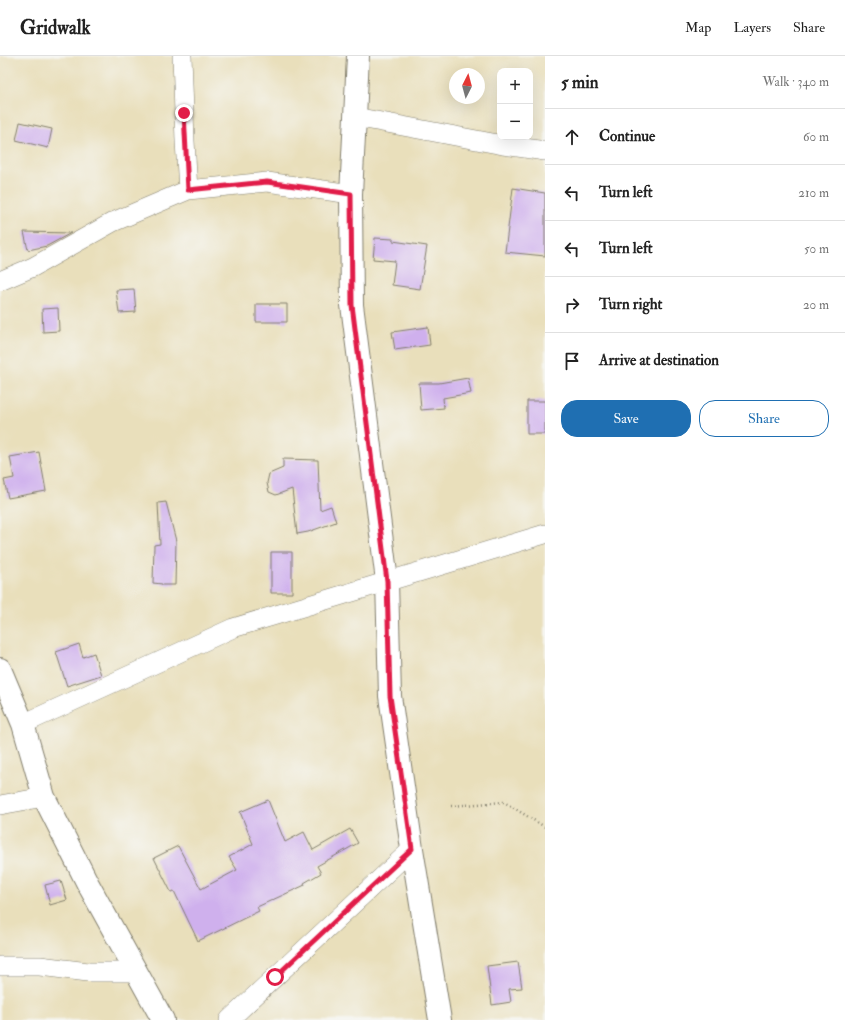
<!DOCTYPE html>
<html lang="en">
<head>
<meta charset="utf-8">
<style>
	body { margin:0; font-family:"IM FELL Double Pica",serif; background:#f2f2f2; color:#222 }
	.controls { position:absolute; right:12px; top:12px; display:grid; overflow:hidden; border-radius:8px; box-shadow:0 4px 16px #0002 }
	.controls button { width:36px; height:36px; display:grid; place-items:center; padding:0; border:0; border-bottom:1px solid #e0e0e0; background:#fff; color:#222; font:20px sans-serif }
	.compass { position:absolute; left:449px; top:12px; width:36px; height:36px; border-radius:50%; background:#fff; box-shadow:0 4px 16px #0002; rotate:6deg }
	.stop { position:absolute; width:12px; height:12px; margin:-9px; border:3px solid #e11d48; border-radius:50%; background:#fff }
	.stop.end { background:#e11d48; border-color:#fff; box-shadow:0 1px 4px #0008 }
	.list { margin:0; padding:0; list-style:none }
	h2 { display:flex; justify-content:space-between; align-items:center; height:52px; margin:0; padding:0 16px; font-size:17px }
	h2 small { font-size:13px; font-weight:400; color:#767676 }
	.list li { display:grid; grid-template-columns:26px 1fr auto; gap:12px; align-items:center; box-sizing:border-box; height:56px; padding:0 16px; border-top:1px solid #e0e0e0 }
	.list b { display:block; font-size:15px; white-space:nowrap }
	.list em { font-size:13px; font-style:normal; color:#767676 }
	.actions { display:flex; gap:8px; padding:12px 16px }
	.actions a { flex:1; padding:9px 0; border:1px solid #1f6fb2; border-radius:16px; text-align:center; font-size:14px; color:#1f6fb2 }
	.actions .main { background:#1f6fb2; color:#fff }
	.icon { flex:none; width:22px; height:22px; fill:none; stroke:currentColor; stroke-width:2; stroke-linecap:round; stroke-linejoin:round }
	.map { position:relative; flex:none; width:545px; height:964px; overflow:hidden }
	header { display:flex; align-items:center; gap:24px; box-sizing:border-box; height:56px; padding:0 20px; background:#fff; border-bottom:1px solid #e0e0e0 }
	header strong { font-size:19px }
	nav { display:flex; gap:22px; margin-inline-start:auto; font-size:14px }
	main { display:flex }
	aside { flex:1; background:#fff }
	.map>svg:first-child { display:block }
	.building { fill:#cfb0ed }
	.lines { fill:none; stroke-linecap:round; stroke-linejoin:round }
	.minor-casing { stroke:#827e6c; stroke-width:20 }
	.tertiary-casing { stroke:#827e6c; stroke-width:24 }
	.primary-casing { stroke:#827e6c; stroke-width:24 }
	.path { stroke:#827e6c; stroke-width:2.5; stroke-dasharray:1 3; stroke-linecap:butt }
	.minor { stroke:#fff; stroke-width:19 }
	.tertiary { stroke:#fff; stroke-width:22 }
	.primary { stroke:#fff; stroke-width:22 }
	.route { stroke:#e11d48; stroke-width:5 }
</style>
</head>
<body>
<header>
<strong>Gridwalk</strong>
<nav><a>Map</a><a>Layers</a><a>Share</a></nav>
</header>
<main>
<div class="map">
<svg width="545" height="964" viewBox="0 0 545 964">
	<rect width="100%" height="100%" fill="#f6f6f2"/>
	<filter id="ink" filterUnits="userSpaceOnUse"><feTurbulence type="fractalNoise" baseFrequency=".025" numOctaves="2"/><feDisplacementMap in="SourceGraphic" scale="8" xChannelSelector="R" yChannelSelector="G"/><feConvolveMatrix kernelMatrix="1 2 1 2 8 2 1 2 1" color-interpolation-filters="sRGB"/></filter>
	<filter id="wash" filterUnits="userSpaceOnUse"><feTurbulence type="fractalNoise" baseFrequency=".012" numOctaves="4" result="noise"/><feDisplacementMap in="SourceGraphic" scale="16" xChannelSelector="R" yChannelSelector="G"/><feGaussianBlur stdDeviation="0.9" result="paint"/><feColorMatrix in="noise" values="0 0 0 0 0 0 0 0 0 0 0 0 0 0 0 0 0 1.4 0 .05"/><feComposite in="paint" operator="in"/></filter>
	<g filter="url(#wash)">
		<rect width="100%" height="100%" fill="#e9dfbb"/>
		<g id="blocks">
			<path class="building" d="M 20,66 L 52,73 L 48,92 L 16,84 Z
				M 513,132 L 545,137 L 545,200 L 505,196 Z
				M 24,176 L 71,177 L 47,190 L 28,194 Z
				M 375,182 L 393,183 L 393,185 L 427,190 L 420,233 L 392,229 L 395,205 L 373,203 Z
				M 134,233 L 136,256 L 119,257 L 116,234 Z
				M 256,248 L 287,248 L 287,266 L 256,266 Z
				M 58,252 L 59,275 L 43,276 L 42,253 Z
				M 428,271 L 430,289 L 395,294 L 392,276 Z
				M 468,322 L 471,337 L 443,342 L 444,352 L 421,354 L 419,327 L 439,327 Z
				M 527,345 L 545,345 L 545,378 L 527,378 Z
				M 39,396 L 46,435 L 8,442 L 4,424 L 14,422 L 10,401 Z
				M 283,403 L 318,404 L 320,454 L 331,450 L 336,466 L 308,476 L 297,478 L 292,433 L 276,439 L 269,436 L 267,427 L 269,418 L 283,412 Z
				M 166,446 L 176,485 L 175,529 L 162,529 L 162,528 L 153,527 L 154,489 L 160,488 L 158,447 Z
				M 271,496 L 292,496 L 292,537 L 271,537 Z
				M 79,588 L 83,601 L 94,597 L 101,619 L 67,630 L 56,596 Z
				M 268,744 L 285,786 L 304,776 L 313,794 L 350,773 L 358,787 L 317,810 L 321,817 L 304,827 L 305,829 L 257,851 L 259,855 L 198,885 L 174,835 L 171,836 L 154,802 L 178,790 L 201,833 L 237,814 L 229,801 L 253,788 L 240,756 Z
				M 61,825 L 67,844 L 50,849 L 45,829 Z
				M 518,906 L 522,932 L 509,933 L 511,946 L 492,949 L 487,910 Z"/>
		</g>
	</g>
	<g filter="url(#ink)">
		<use href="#blocks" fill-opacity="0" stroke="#827e6c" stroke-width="1"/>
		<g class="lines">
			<defs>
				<path id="minor" d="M 182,0 L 185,85 L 188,134
					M 355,61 L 503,89 L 545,95
					M 0,225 L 33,211 L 113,166 L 188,134 L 267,126 L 351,138
					M 23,668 L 233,572 L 545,478
					M 0,749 L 44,741
					M 0,910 L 40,910 L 88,916 L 137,916
					M 229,964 L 412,793"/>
				<path id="tertiary" d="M 0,613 L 23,668 L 44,741 L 88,828 L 163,964"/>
				<path id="primary" d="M 358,0 L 355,61 L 351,138 L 352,249 L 387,525 L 390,640 L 412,793 L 440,964"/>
			</defs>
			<use href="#minor" class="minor-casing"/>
			<use href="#tertiary" class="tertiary-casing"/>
			<use href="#primary" class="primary-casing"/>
			<path class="path" d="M 451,750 L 504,746 L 545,771"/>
			<use href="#minor" class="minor"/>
			<use href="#tertiary" class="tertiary"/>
			<use href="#primary" class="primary"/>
		</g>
	</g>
	<g class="lines" filter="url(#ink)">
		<path class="route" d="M 184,57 L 188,134 L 267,126 L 351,138 L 352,249 L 387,525 L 390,640 L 412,793 L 275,921"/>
	</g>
</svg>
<div class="controls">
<button>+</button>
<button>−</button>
</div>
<svg class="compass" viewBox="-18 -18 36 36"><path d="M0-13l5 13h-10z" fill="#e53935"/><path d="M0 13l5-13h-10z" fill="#767676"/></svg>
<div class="stop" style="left:275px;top:921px"></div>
<div class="stop end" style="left:184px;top:57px"></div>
</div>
<aside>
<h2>5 min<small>Walk · 340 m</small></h2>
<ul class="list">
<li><svg class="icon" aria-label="ahead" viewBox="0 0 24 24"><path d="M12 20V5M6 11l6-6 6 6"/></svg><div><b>Continue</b></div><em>60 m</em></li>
<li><svg class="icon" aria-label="left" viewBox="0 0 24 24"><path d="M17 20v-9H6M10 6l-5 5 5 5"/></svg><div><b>Turn left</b></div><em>210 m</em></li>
<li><svg class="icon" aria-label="left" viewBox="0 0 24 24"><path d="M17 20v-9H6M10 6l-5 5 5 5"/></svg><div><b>Turn left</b></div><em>50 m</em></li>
<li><svg class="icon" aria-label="right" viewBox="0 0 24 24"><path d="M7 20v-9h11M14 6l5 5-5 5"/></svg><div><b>Turn right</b></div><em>20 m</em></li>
<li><svg class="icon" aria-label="arrive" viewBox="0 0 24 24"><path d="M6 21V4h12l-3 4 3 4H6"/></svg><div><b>Arrive at destination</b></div></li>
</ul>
<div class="actions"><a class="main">Save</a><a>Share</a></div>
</aside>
</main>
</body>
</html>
